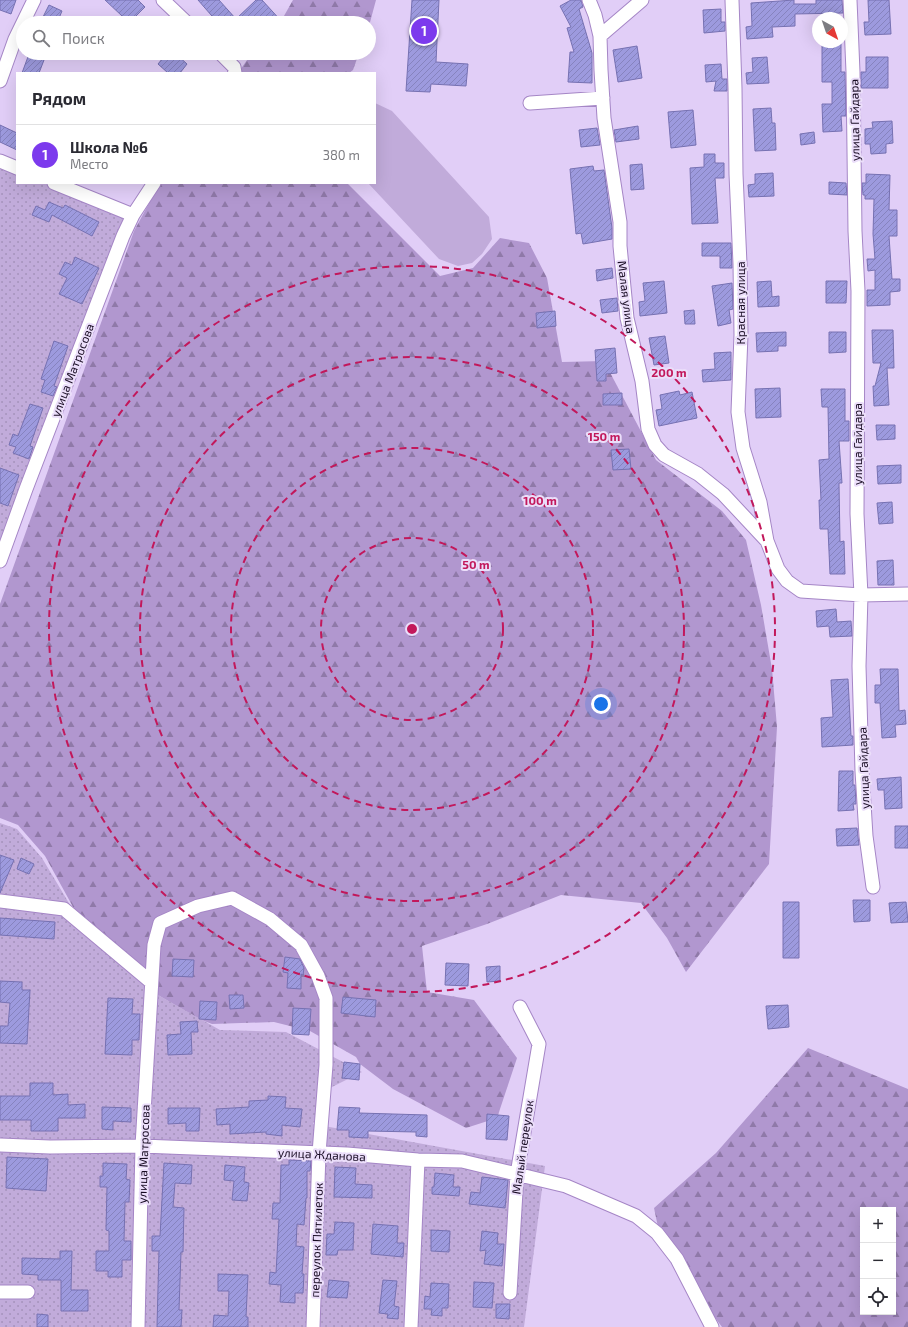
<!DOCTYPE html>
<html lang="ru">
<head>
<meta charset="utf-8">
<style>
	body { margin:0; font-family:"Exo 2",sans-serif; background:#f2f2f3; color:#2b2b33 }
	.controls { position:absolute; right:12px; bottom:12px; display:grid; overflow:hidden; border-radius:0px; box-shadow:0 4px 16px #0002 }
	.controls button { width:36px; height:36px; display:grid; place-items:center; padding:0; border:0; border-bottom:1px solid #e1e1e2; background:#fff; color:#2b2b33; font:20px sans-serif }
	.compass { position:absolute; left:812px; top:12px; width:36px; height:36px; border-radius:50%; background:#fff; box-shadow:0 4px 16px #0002; rotate:140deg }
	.you { position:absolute; left:601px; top:704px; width:14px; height:14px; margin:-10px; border:3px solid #fff; border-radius:50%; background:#1a73e8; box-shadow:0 0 0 6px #1a73e833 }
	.badge { display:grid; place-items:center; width:26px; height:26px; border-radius:50%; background:#7c3aed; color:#fff; font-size:13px; font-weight:700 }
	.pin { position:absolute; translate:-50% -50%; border:2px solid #fff; box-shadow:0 1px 4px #0006 }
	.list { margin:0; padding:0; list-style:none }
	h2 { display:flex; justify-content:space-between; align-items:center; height:52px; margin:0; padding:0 16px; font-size:17px }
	h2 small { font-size:13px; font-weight:400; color:#7c7c81 }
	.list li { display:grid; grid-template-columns:26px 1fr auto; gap:12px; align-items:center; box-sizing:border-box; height:60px; padding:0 16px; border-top:1px solid #e1e1e2 }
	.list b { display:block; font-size:15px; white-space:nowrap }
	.list p { margin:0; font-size:13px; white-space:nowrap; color:#7c7c81 }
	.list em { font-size:13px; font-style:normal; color:#7c7c81 }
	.icon { flex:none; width:22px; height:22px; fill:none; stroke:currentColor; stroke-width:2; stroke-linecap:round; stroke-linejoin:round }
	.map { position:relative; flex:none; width:908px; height:1327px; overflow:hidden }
	.search { position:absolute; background:#fff; box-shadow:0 4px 16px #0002; left:16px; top:16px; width:360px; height:44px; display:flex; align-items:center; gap:10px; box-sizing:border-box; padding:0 14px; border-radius:22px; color:#7c7c81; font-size:15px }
	.panel { position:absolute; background:#fff; box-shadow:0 4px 16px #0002; left:16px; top:72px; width:360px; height:112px; border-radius:0px }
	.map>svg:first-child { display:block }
	.green { fill:#c1abda }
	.forest { fill:url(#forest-firs); fill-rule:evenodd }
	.garden { fill:url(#garden-dots) }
	.building { fill:url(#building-hatch); stroke:#7671b2 }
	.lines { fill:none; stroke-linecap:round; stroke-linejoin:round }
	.minor-casing { stroke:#a586c6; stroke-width:15 }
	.minor { stroke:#fff; stroke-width:13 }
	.ring { fill:none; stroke:#c2185b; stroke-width:2; stroke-dasharray:7 5 }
	.labels { text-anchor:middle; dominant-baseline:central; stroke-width:4; stroke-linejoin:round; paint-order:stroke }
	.street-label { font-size:12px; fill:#170b22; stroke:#ebdefa }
	.centre { fill:#c2185b; stroke:#ebdefa; stroke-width:2 }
	.ring-label { font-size:12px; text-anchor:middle; font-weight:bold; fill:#c2185b; stroke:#ebdefa; stroke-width:4; stroke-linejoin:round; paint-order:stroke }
</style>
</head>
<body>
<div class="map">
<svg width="908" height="1327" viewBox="0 0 908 1327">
	<defs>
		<pattern id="forest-firs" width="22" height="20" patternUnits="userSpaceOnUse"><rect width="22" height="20" fill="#b197cf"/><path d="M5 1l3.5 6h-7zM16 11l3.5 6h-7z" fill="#8f79a8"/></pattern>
		<pattern id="garden-dots" width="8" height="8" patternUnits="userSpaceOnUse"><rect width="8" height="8" fill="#c1abda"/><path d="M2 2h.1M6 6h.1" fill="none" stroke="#a592bb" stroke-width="1.8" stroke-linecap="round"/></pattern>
		<pattern id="building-hatch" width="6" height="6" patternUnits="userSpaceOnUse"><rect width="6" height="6" fill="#9d9ade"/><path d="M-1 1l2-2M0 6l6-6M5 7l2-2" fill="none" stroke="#8683be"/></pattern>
	</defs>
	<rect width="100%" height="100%" fill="#e1cef7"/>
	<path class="green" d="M 375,103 L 392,111 L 489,217 L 492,239 L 482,254 L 472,263 L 458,266 L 439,259 L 368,183 L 375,183 Z"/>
	<path class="forest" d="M 293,0 L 376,0 L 369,26 L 369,23 L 280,23 Z
		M 252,53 L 359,53 L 353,70 L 349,73 L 238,73 Z
		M 160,183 L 347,183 L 440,276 L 473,268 L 500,238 L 529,243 L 547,278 L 562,362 L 604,361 L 656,460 L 722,511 L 746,540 L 761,605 L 772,669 L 777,727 L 769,864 L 686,972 L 667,938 L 641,903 L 561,895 L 487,924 L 422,946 L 427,992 L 474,1000 L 517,1058 L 497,1118 L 466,1128 L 393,1089 L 360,1064 L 356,1057 L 310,1031 L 274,1022 L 212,1024 L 199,1019 L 151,991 L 78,916 L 45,856 L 18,825 L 0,818 L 0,604 L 134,231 Z
		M 808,1048 L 908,1089 L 908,1327 L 722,1327 L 662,1246 L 654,1208 L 716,1153 ZM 863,1210 L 893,1210 L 893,1312 L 863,1312 Z"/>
	<path class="garden" d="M 0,167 L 17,173 L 17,183 L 43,183 L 129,215 L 0,551 Z
		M 0,823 L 17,829 L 42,858 L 85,930 L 151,991 L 220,1030 L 286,1032 L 362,1072 L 324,1091 L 313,1124 L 545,1166 L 524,1327 L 0,1327 Z"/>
	<path class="building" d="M 0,0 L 16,0 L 11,14 L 0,10 Z
		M 105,0 L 138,0 L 145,7 L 129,23 L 115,23 L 122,16 Z
		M 198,0 L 219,0 L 236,19 L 256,0 L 262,0 L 283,23 L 218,23 Z
		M 412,0 L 439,0 L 436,62 L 468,64 L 466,86 L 431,84 L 430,92 L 406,91 Z
		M 571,0 L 581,0 L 583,7 L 579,9 L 592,53 L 592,83 L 568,82 L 570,52 L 574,52 L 567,28 L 571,27 L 560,6 Z
		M 794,0 L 794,4 L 816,4 L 816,0 L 842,0 L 843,13 L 795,14 L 795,26 L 772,27 L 773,37 L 747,39 L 746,27 L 752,26 L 751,3 Z
		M 868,0 L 889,0 L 891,34 L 865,35 L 864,22 L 869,22 Z
		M 49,5 L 62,11 L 57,23 L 40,23 Z
		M 721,9 L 721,22 L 725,22 L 725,31 L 704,33 L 703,10 Z
		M 822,42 L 841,42 L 841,72 L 845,72 L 846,116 L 841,116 L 842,131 L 823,132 L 822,104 L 832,104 L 832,82 L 822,82 Z
		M 637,46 L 642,78 L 618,82 L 613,50 Z
		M 167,53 L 175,53 L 187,64 L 180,73 L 168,73 L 158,64 Z
		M 29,54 L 44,60 L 39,73 L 22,73 Z
		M 767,57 L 769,83 L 747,84 L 746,73 L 753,72 L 752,58 Z
		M 866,57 L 888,57 L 888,88 L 861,88 L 861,72 L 866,72 Z
		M 721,64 L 722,79 L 727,79 L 727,91 L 714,91 L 716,81 L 706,82 L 705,65 Z
		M 771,108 L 772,123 L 775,123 L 776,150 L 755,151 L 753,109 Z
		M 693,110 L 696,145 L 671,148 L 668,112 Z
		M 892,121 L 893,143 L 886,144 L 886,153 L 871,154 L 870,144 L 865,144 L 865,129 L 873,128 L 872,122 Z
		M 0,125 L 17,133 L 17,150 L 0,142 Z
		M 638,126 L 639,139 L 616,142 L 614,130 Z
		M 597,128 L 600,145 L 581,147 L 579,130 Z
		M 814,132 L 815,143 L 801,145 L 800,134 Z
		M 704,154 L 715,154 L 715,163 L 724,163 L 724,178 L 715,178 L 718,223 L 692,224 L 690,168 L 704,167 Z
		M 642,164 L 644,189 L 631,190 L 630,165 Z
		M 593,166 L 594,171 L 604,170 L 612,228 L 612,239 L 583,244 L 581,233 L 576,234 L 570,169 Z
		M 773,173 L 774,196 L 749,197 L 748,185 L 755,184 L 755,174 Z
		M 866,174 L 890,175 L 889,210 L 897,210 L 897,236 L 889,236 L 892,279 L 900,279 L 900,291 L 890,292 L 890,305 L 867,306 L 867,290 L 875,290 L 875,270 L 868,271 L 867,259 L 875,259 L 873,234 L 874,199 L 865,199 L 865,195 L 863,195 L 862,183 L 866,183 Z
		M 829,182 L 846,183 L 847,195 L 829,194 Z
		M 49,202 L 63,208 L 65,205 L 99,222 L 92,236 L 52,215 L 49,222 L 32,215 L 36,206 L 45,210 Z
		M 702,243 L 731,243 L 732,268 L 720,268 L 720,256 L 702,256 Z
		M 75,257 L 99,268 L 82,304 L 59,294 L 67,278 L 59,274 L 65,262 L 72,265 Z
		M 612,268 L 613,278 L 597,281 L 596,270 Z
		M 664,281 L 667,313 L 640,316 L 639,302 L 645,301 L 643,283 Z
		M 771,281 L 772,297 L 779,296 L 779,306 L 758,307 L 757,282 Z
		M 826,281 L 847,281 L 846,303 L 826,303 Z
		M 732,283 L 733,309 L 729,310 L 731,323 L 718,326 L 712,286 Z
		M 617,298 L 618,311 L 602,313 L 600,300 Z
		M 694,310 L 695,324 L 685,324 L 684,311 Z
		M 555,311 L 556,326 L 537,328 L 536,313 Z
		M 872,330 L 893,330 L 894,368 L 887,368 L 889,405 L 874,406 L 873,386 L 875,386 L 881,363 L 873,363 Z
		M 786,332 L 786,346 L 778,346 L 778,351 L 757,352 L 756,333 Z
		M 829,332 L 846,332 L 846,352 L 829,353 Z
		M 665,336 L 669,363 L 654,365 L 649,338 Z
		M 54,341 L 68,346 L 54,386 L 57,387 L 53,396 L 41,392 L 45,380 L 41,379 Z
		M 615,348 L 617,373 L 606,374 L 606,381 L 597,381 L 595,350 Z
		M 731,352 L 731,380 L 703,382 L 702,370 L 715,369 L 714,353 Z
		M 780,388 L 781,417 L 756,418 L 755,389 Z
		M 821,389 L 845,389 L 845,421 L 849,421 L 849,441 L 839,441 L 842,483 L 839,483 L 840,542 L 844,541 L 845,574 L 830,574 L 828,529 L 820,529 L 819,500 L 821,500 L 819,460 L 829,459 L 828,407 L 822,407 Z
		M 679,391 L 680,395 L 692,392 L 697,418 L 659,426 L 656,410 L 662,409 L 660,395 Z
		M 622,393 L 622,405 L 603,405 L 603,394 Z
		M 30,404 L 43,408 L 30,446 L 33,447 L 29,459 L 13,453 L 16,447 L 9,445 L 13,434 L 18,436 Z
		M 876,425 L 895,425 L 895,439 L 877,440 Z
		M 629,449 L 631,469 L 613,470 L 611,450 Z
		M 901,465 L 901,483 L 878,484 L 877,466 Z
		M 0,468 L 19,475 L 8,506 L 0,503 Z
		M 892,502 L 893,523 L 879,524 L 877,503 Z
		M 893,560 L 894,585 L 878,585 L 877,561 Z
		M 836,609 L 837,622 L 851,621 L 852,636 L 830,637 L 829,626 L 817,627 L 816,611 Z
		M 880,669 L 898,669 L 899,711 L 905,710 L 906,724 L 895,725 L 896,737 L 882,738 L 880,703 L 875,703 L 875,685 L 881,685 Z
		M 848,679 L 851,736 L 853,736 L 853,745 L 822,747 L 821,718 L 833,717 L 831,680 Z
		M 839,771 L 853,771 L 853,785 L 855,785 L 856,804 L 853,804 L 854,810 L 838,811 Z
		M 901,777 L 902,808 L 885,809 L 884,790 L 878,790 L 877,779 Z
		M 895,826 L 908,826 L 908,848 L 895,848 Z
		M 857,828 L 859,845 L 837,846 L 836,829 Z
		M 0,855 L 14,860 L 0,893 Z
		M 21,858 L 34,864 L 29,874 L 17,869 Z
		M 853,900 L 870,900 L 870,921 L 854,922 Z
		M 783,902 L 799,902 L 799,958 L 783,958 Z
		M 906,902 L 908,922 L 891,923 L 889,903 Z
		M 0,918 L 55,922 L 54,939 L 0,935 Z
		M 285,957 L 300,959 L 304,968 L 303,975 L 301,974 L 301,989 L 287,988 L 288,973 L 283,972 Z
		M 173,959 L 194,960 L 193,977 L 172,976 Z
		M 446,963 L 469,964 L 468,986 L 445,985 Z
		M 500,966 L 500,981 L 487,982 L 486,967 Z
		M 0,981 L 22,982 L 22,990 L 30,990 L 27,1044 L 0,1043 L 0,1026 L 8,1026 L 10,1003 L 0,1002 Z
		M 229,995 L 243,995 L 244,1008 L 230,1009 Z
		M 343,997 L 376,1000 L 375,1017 L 341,1013 Z
		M 108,998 L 133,999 L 132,1014 L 140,1014 L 139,1040 L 132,1040 L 132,1055 L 105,1054 Z
		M 200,1001 L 217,1002 L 216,1020 L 199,1019 Z
		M 788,1005 L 789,1027 L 768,1029 L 766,1006 Z
		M 293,1008 L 311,1009 L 309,1035 L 292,1034 Z
		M 197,1021 L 198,1032 L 191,1032 L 192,1054 L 168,1055 L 167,1035 L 181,1034 L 180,1022 Z
		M 344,1062 L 360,1064 L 359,1080 L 342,1078 Z
		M 30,1083 L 53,1083 L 53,1095 L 68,1094 L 68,1105 L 85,1104 L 85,1118 L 58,1118 L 58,1131 L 31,1131 L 31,1120 L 0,1120 L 0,1096 L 30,1096 Z
		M 268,1096 L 286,1097 L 285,1108 L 302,1109 L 300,1127 L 282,1125 L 282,1136 L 266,1134 L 266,1132 L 230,1134 L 230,1124 L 217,1125 L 216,1109 L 249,1107 L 249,1101 L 268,1100 Z
		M 102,1107 L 131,1108 L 131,1122 L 113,1121 L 113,1130 L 102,1129 Z
		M 339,1107 L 360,1108 L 359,1113 L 427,1115 L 427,1137 L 416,1136 L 416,1132 L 368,1131 L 368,1138 L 349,1137 L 349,1130 L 337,1130 Z
		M 168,1108 L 200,1108 L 199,1131 L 186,1131 L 186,1123 L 168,1124 Z
		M 487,1114 L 509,1116 L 507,1140 L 486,1139 Z
		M 7,1157 L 48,1159 L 46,1191 L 6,1188 Z
		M 289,1160 L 311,1161 L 310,1171 L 307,1171 L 307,1198 L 306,1198 L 304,1225 L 297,1224 L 296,1246 L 304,1247 L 302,1274 L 304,1274 L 303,1293 L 295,1293 L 295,1303 L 280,1302 L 281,1285 L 269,1284 L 270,1272 L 276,1273 L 279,1219 L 272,1219 L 273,1203 L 280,1203 L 281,1165 L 289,1165 Z
		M 103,1163 L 127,1164 L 126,1179 L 130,1180 L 129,1202 L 125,1202 L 124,1241 L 131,1241 L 131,1260 L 122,1260 L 122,1277 L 108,1277 L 108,1271 L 96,1271 L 96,1251 L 109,1251 L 109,1231 L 106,1230 L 107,1187 L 100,1187 L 100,1176 L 103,1176 Z
		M 164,1163 L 192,1165 L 191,1184 L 175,1183 L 173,1207 L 184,1208 L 183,1252 L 181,1252 L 179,1310 L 182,1310 L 181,1327 L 157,1327 L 159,1251 L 152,1251 L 152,1236 L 160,1236 Z
		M 225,1165 L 245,1167 L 244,1182 L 249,1183 L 247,1201 L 232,1200 L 234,1181 L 224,1180 Z
		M 335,1167 L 356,1168 L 355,1184 L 372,1185 L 372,1198 L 334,1197 Z
		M 435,1173 L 454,1175 L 453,1187 L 460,1187 L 459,1196 L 432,1194 L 432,1187 L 434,1187 Z
		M 482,1177 L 508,1180 L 505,1208 L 469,1204 L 471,1192 L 480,1193 Z
		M 335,1222 L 354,1223 L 353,1250 L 338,1250 L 337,1255 L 326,1255 L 327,1234 L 334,1234 Z
		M 373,1224 L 398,1226 L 397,1243 L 404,1243 L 403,1257 L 371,1254 Z
		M 431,1230 L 450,1231 L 449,1252 L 431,1251 Z
		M 482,1231 L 498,1233 L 497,1244 L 504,1244 L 502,1266 L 484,1264 L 486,1250 L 480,1251 Z
		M 60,1251 L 72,1251 L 71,1290 L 88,1290 L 88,1311 L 61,1311 L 61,1280 L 38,1280 L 38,1275 L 22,1274 L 22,1258 L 60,1259 Z
		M 218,1274 L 248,1275 L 246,1317 L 248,1317 L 248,1327 L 213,1327 L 214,1315 L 228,1316 L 229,1291 L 218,1291 Z
		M 329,1280 L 349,1282 L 347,1298 L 327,1297 Z
		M 383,1280 L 397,1281 L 394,1306 L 399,1307 L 398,1319 L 387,1318 L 388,1314 L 379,1313 Z
		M 474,1282 L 494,1283 L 492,1308 L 473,1307 Z
		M 431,1283 L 449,1284 L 448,1308 L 442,1308 L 442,1316 L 431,1315 L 432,1309 L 424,1309 L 425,1296 L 430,1297 Z
		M 496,1304 L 510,1304 L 509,1319 L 496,1318 Z
		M 37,1314 L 48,1315 L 48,1327 L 37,1327 Z"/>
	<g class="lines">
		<defs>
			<path id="minor" d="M 163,0 L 187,23
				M 589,0 L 595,15 L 600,36 L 601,70 L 604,118 L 620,222 L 620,246 L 627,318 L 642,381 L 648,429 L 655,445 L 664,455 L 698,474 L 723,494 L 767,541
				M 732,0 L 735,88 L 736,174 L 740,264 L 741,335 L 738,412 L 743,448 L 760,502 L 767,541 L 778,569 L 787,581 L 801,591 L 861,595 L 908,594
				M 850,0 L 853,72 L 855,231 L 858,291 L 857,514 L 861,595 L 859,666 L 862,771 L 866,836 L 873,887
				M 600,36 L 642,0
				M 220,53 L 234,67 L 235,73
				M 0,81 L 15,39 L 34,0
				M 530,103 L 603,98
				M 0,161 L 17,168
				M 54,183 L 133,215
				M 0,561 L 26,489 L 123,236 L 133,215 L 154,183
				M 0,901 L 64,909 L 151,982
				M 0,1145 L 50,1147 L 142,1146 L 347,1154 L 418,1160 L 462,1161 L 566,1186 L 636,1216 L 657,1233 L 677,1259 L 712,1327
				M 0,1292 L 28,1292
				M 510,1293 L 517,1174 L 539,1044 L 520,1007
				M 138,1327 L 142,1146 L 154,945 L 160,923 L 198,906 L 232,898 L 270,919 L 301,945 L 318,976 L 326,998 L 326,1065 L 319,1153 L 313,1327
				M 411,1327 L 418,1160"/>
		</defs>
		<use href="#minor" class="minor-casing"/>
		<use href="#minor" class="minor"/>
	</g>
	<g class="ring">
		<circle cx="412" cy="629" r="91"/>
		<circle cx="412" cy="629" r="181"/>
		<circle cx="412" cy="629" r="272"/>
		<circle cx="412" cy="629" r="363"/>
	</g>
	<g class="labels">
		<g class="street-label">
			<text transform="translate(854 120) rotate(-91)">улица Гайдара</text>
			<text transform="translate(627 297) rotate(83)">Малая улица</text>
			<text transform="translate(740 303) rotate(-90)">Красная улица</text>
			<text transform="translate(72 370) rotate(-69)">улица Матросова</text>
			<text transform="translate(857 444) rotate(-90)">улица Гайдара</text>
			<text transform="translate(863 768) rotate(-92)">улица Гайдара</text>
			<text transform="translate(522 1147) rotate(-82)">Малый переулок</text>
			<text transform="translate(143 1154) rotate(-88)">улица Матросова</text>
			<text transform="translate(322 1154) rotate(3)">улица Жданова</text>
			<text transform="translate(316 1240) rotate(-88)">переулок Пятилеток</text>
		</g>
	</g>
	<circle cx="412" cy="629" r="6" class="centre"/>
	<g class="ring-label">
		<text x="669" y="377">200 m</text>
		<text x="604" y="441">150 m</text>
		<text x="540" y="505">100 m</text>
		<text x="476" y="569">50 m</text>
	</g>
</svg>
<div class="controls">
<button>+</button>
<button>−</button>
<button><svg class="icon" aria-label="locate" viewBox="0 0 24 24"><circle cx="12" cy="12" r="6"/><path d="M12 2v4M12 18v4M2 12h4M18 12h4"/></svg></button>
</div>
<svg class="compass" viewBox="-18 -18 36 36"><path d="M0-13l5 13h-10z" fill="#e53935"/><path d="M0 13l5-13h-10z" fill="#7c7c81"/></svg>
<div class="you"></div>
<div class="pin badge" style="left:424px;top:31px">1</div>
<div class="search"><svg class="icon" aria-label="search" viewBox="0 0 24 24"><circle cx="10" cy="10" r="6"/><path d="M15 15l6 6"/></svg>Поиск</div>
<section class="panel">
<h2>Рядом<small></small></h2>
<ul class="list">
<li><span class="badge">1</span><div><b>Школа №6</b><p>Место</p></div><em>380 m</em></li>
</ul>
</section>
</div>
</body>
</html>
